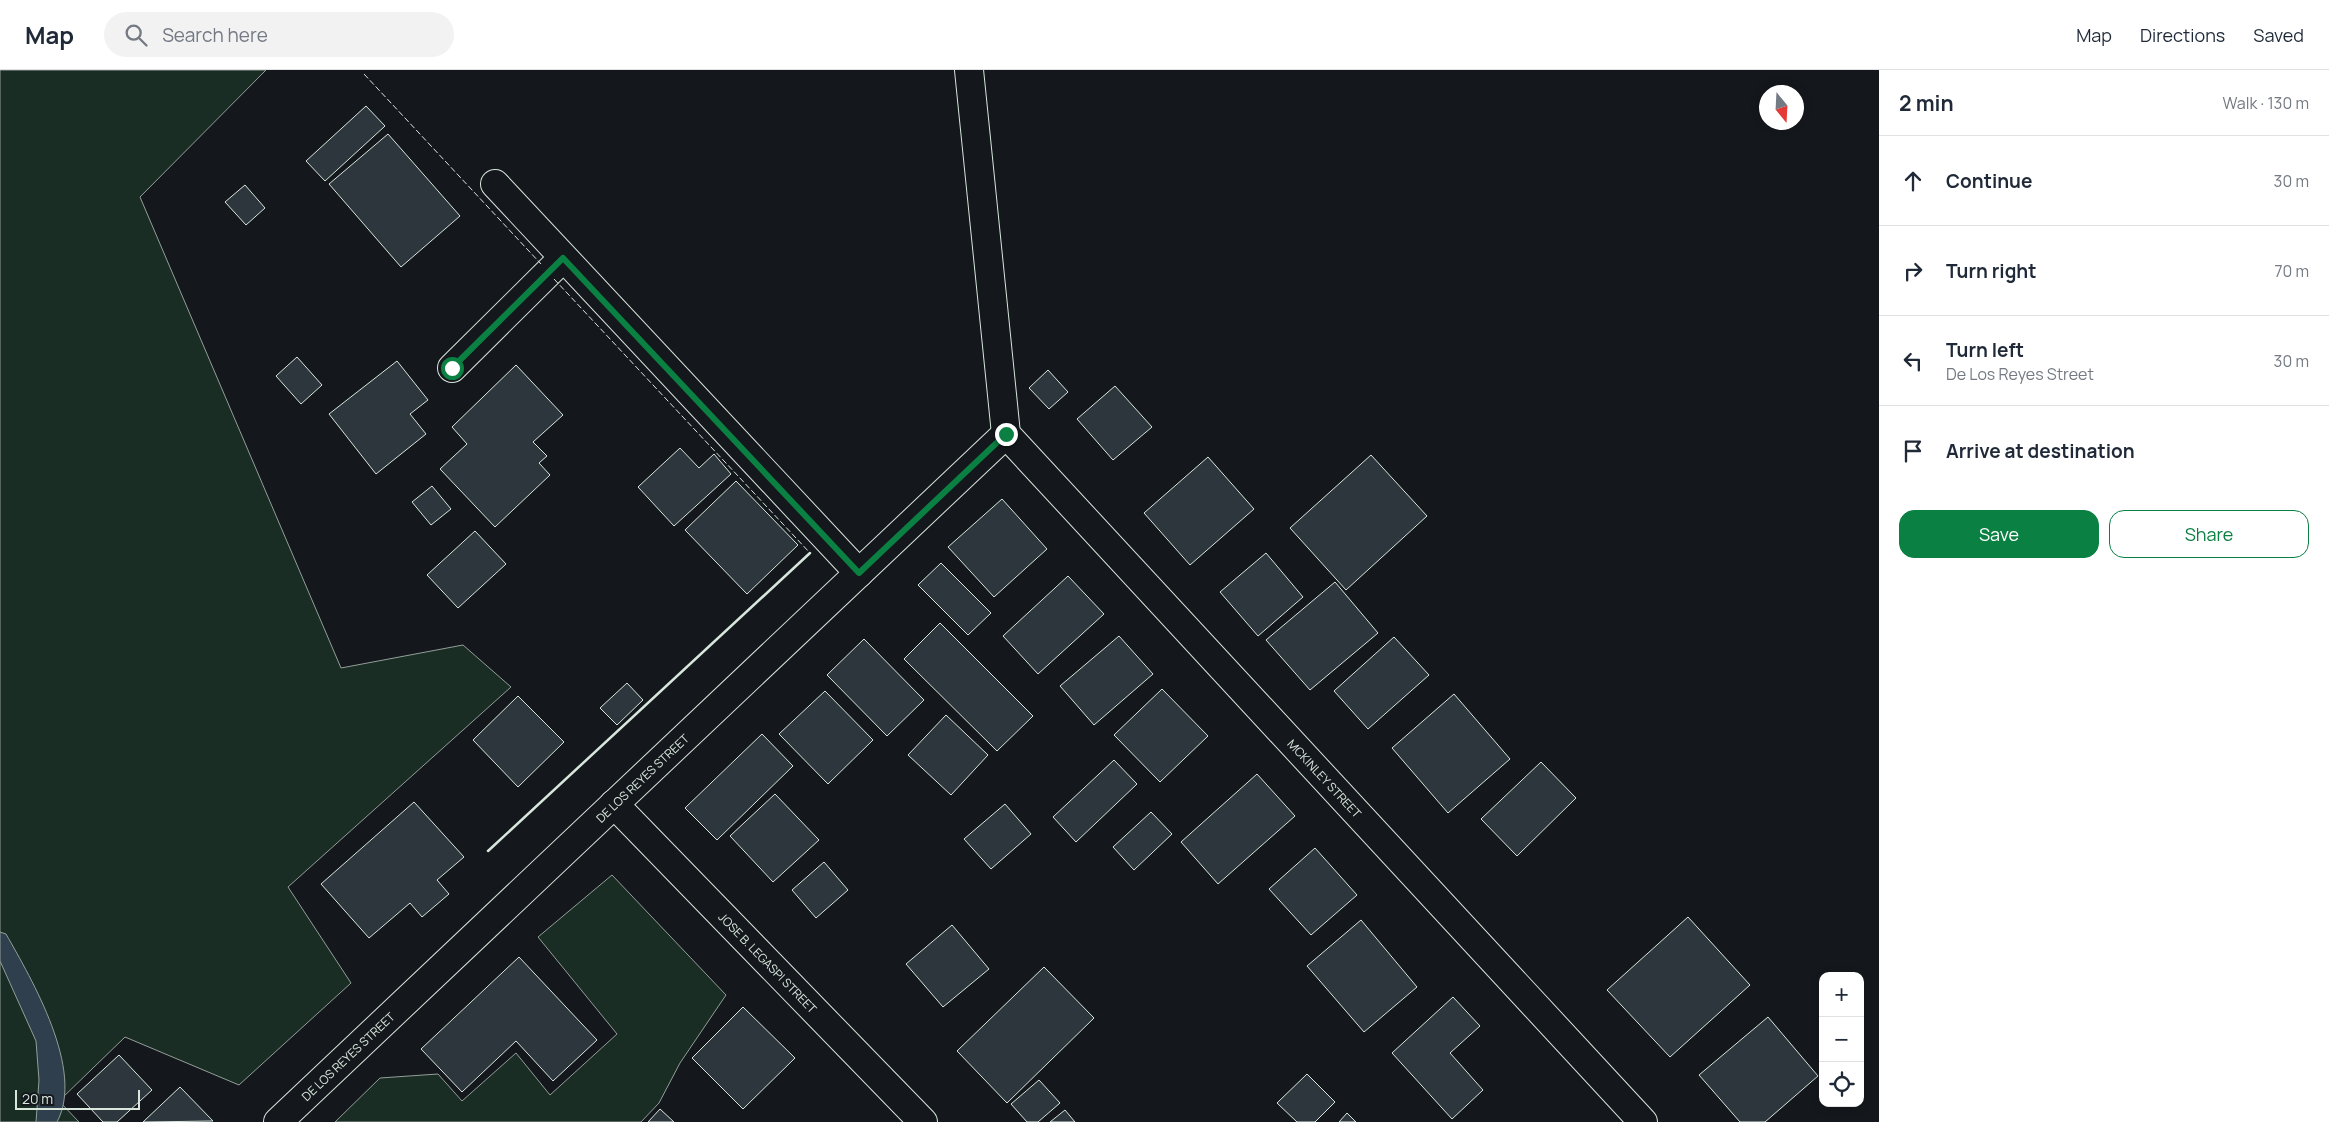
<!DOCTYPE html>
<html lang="en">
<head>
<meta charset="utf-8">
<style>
	body { margin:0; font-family:Manrope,sans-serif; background:#f2f2f3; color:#1f2937 }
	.controls { position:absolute; right:15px; bottom:15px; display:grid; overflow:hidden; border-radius:10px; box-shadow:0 2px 8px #0003 }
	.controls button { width:45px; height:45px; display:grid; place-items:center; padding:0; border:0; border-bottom:1px solid #e0e1e3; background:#fff; color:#1f2937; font:25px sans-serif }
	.compass { position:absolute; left:1759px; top:15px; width:45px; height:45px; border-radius:50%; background:#fff; box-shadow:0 2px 8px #0003; rotate:162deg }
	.scale { position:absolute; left:15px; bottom:12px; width:125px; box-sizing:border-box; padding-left:5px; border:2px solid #d8e6dc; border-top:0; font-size:14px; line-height:18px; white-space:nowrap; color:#d8e6dc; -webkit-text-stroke:4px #14181c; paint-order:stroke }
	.stop { position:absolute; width:15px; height:15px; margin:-11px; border:4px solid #0b8043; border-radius:50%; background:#fff }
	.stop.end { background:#0b8043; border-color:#fff; box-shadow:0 1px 5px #0008 }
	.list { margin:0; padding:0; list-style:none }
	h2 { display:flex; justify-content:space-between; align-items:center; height:65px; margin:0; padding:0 20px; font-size:21px }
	h2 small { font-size:16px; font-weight:400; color:#747a83 }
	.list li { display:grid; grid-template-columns:32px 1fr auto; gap:15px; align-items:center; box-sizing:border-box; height:90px; padding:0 20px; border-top:1px solid #e0e1e3 }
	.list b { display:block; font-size:19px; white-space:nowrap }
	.list p { margin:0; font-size:16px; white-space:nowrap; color:#747a83 }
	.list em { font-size:16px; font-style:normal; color:#747a83 }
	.actions { display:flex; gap:10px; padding:15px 20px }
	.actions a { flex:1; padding:11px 0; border:1px solid #0b8043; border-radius:15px; text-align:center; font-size:18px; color:#0b8043 }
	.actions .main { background:#0b8043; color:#fff }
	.icon { flex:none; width:28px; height:28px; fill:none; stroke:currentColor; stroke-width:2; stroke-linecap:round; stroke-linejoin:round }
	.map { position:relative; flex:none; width:1879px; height:1052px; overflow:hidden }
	header { display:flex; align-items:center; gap:30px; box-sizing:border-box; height:70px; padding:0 25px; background:#fff; border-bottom:1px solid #e0e1e3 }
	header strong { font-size:24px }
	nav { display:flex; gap:28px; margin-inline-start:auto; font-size:18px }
	.search { width:350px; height:45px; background:#f2f2f3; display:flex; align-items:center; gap:12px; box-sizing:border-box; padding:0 18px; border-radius:28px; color:#747a83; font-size:19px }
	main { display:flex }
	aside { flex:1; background:#fff }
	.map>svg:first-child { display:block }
	.green { fill:#1a2d24; stroke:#939e99 }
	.water { fill:#2f3f4d; stroke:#939e99 }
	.building { fill:#2c363c; stroke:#d8e6dc }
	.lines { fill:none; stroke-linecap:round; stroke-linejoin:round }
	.minor-casing { stroke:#d8e6dc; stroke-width:30 }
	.tertiary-casing { stroke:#d8e6dc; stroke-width:30 }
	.minor { stroke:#14181c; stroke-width:28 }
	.tertiary { stroke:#14181c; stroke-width:28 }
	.fence { stroke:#d8e6dc; stroke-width:1; stroke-dasharray:6 2.5; stroke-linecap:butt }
	.wall { stroke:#d8e6dc; stroke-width:2.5 }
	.route { stroke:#0b8043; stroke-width:6 }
	.labels { text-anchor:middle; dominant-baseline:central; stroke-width:4; stroke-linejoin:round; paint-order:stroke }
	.street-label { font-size:12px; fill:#d8e6dc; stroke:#14181c }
</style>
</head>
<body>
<header>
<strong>Map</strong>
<div class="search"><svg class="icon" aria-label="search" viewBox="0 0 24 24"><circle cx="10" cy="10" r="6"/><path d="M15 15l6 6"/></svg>Search here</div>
<nav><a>Map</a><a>Directions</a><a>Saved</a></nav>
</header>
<main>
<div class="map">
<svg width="1879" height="1052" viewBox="0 0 1879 1052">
	<rect width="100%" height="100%" fill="#14181c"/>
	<path class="green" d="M 0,0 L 266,0 L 140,127 L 341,598 L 463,575 L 511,617 L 288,817 L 351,913 L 239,1015 L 125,967 L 59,1031 L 79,1052 L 0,1052 Z
		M 612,805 L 726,925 L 680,993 L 659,1033 L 641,1052 L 335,1052 L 380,1008 L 438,1004 L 462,1031 L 516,983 L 550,1025 L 617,964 L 538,867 Z"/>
	<path class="water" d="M 0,862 L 6,864 C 32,910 85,1000 57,1052 L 36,1052 L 39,1010 L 36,971 L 0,891 Z"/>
	<path class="building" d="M 366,36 L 385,56 L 325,111 L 306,91 Z
		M 388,64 L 460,146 L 401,197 L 329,114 Z
		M 245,115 L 265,138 L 246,155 L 225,132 Z
		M 297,287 L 322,315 L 301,334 L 276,306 Z
		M 397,291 L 428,330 L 410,344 L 426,364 L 376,404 L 329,344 Z
		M 516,295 L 563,345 L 533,372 L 547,386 L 539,393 L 550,405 L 495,457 L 440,399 L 467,374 L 452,357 Z
		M 1048,300 L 1068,322 L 1049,339 L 1029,318 Z
		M 1115,316 L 1152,357 L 1113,390 L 1077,349 Z
		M 680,378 L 699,398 L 714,384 L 731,404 L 674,456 L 638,417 Z
		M 1371,385 L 1427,446 L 1346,520 L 1290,458 Z
		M 1208,387 L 1254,439 L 1190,495 L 1144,443 Z
		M 736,411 L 798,475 L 747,524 L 685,460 Z
		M 432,416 L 451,439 L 431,455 L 412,432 Z
		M 1002,429 L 1047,479 L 994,527 L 948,477 Z
		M 475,461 L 506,494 L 458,538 L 427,505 Z
		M 1266,483 L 1303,527 L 1258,566 L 1220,522 Z
		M 941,493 L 991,543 L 968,565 L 918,515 Z
		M 1068,506 L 1104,544 L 1038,604 L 1003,566 Z
		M 1335,512 L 1378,563 L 1310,620 L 1266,570 Z
		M 940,553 L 1033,646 L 997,681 L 904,589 Z
		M 1119,566 L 1153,604 L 1094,655 L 1060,616 Z
		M 1394,567 L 1429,605 L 1368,659 L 1334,621 Z
		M 864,569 L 924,630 L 887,666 L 827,605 Z
		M 627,613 L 643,630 L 617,655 L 600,638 Z
		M 1162,619 L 1208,666 L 1160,712 L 1114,665 Z
		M 825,621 L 873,670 L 828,714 L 779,664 Z
		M 1454,624 L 1510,689 L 1448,743 L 1392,678 Z
		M 518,626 L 564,672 L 518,717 L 473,670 Z
		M 946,645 L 988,685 L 951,725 L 908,685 Z
		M 762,664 L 793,696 L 717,770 L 685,738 Z
		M 1114,690 L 1137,714 L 1076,772 L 1053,747 Z
		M 1541,692 L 1576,728 L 1517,786 L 1481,749 Z
		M 1257,704 L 1295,746 L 1218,814 L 1181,772 Z
		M 775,724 L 819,770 L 773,812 L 730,766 Z
		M 414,732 L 464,787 L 437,810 L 449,824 L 422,847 L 410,833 L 369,868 L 321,814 Z
		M 1005,734 L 1031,764 L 991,799 L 964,769 Z
		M 1151,742 L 1172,764 L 1134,800 L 1113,777 Z
		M 1315,778 L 1357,825 L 1311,865 L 1269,819 Z
		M 824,792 L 848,820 L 816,848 L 792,820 Z
		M 1688,847 L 1750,915 L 1670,987 L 1607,920 Z
		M 1361,850 L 1417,917 L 1364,962 L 1307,896 Z
		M 952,855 L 989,899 L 943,937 L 906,894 Z
		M 519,887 L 597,970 L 553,1011 L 516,971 L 462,1022 L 421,979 Z
		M 1044,897 L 1094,948 L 1007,1033 L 957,981 Z
		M 1453,927 L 1480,956 L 1450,983 L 1483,1020 L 1452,1049 L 1392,983 Z
		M 743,937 L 795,988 L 743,1039 L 692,988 Z
		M 1768,947 L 1818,1006 L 1765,1052 L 1740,1052 L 1699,1005 Z
		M 119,985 L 152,1020 L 117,1052 L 103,1052 L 77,1024 Z
		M 1307,1004 L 1335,1032 L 1315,1052 L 1297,1052 L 1277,1033 Z
		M 1039,1010 L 1060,1033 L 1038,1052 L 1027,1052 L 1011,1034 Z
		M 180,1017 L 213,1051 L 143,1052 Z
		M 660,1039 L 674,1052 L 648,1052 Z
		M 1065,1040 L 1075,1052 L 1050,1052 Z
		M 1347,1043 L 1356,1052 L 1339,1052 Z"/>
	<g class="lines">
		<defs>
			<g id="minor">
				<path d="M 495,114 L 859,503"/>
				<path d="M 452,298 L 563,188"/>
				<path id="s1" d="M 614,734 L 923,1052"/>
				<path id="s2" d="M 278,1052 L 1006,364"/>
			</g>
			<g id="tertiary">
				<path id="s3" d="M 969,0 L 1006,364 L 1643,1052"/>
			</g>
		</defs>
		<use href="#minor" class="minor-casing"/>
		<use href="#tertiary" class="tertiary-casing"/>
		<use href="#minor" class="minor"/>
		<use href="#tertiary" class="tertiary"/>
		<path class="fence" d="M 364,4 L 541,194
			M 554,209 L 810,483"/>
		<path class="wall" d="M 488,781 L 810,483"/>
	</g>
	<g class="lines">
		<path class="route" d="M 452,298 L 563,188 L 859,503 L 1006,364"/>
	</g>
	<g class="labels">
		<g class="street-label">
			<text stroke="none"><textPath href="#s2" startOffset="501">DE LOS REYES STREET</textPath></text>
			<text stroke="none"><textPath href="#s3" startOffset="835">MCKINLEY STREET</textPath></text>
			<text stroke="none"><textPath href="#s1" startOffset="221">JOSE B. LEGASPI STREET</textPath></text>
			<text stroke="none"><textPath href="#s2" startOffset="96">DE LOS REYES STREET</textPath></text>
		</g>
	</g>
</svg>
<div class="controls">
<button>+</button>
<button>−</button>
<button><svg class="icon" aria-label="locate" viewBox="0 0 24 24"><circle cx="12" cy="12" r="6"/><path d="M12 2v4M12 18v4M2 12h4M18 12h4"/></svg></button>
</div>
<svg class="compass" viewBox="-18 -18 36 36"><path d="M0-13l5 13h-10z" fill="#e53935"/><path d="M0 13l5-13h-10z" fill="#747a83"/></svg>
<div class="scale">20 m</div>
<div class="stop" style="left:452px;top:298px"></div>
<div class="stop end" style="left:1006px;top:364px"></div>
</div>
<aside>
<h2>2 min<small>Walk · 130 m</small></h2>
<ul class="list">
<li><svg class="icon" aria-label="ahead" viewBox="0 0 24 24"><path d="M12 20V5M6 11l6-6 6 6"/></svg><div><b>Continue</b></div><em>30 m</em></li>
<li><svg class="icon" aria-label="right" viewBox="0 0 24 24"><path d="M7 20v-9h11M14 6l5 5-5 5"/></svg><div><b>Turn right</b></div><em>70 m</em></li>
<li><svg class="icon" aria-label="left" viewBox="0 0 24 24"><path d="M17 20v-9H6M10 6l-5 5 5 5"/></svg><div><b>Turn left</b><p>De Los Reyes Street</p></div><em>30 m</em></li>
<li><svg class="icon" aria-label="arrive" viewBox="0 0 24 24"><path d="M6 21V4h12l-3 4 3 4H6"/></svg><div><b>Arrive at destination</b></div></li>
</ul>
<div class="actions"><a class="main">Save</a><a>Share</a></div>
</aside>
</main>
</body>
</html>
